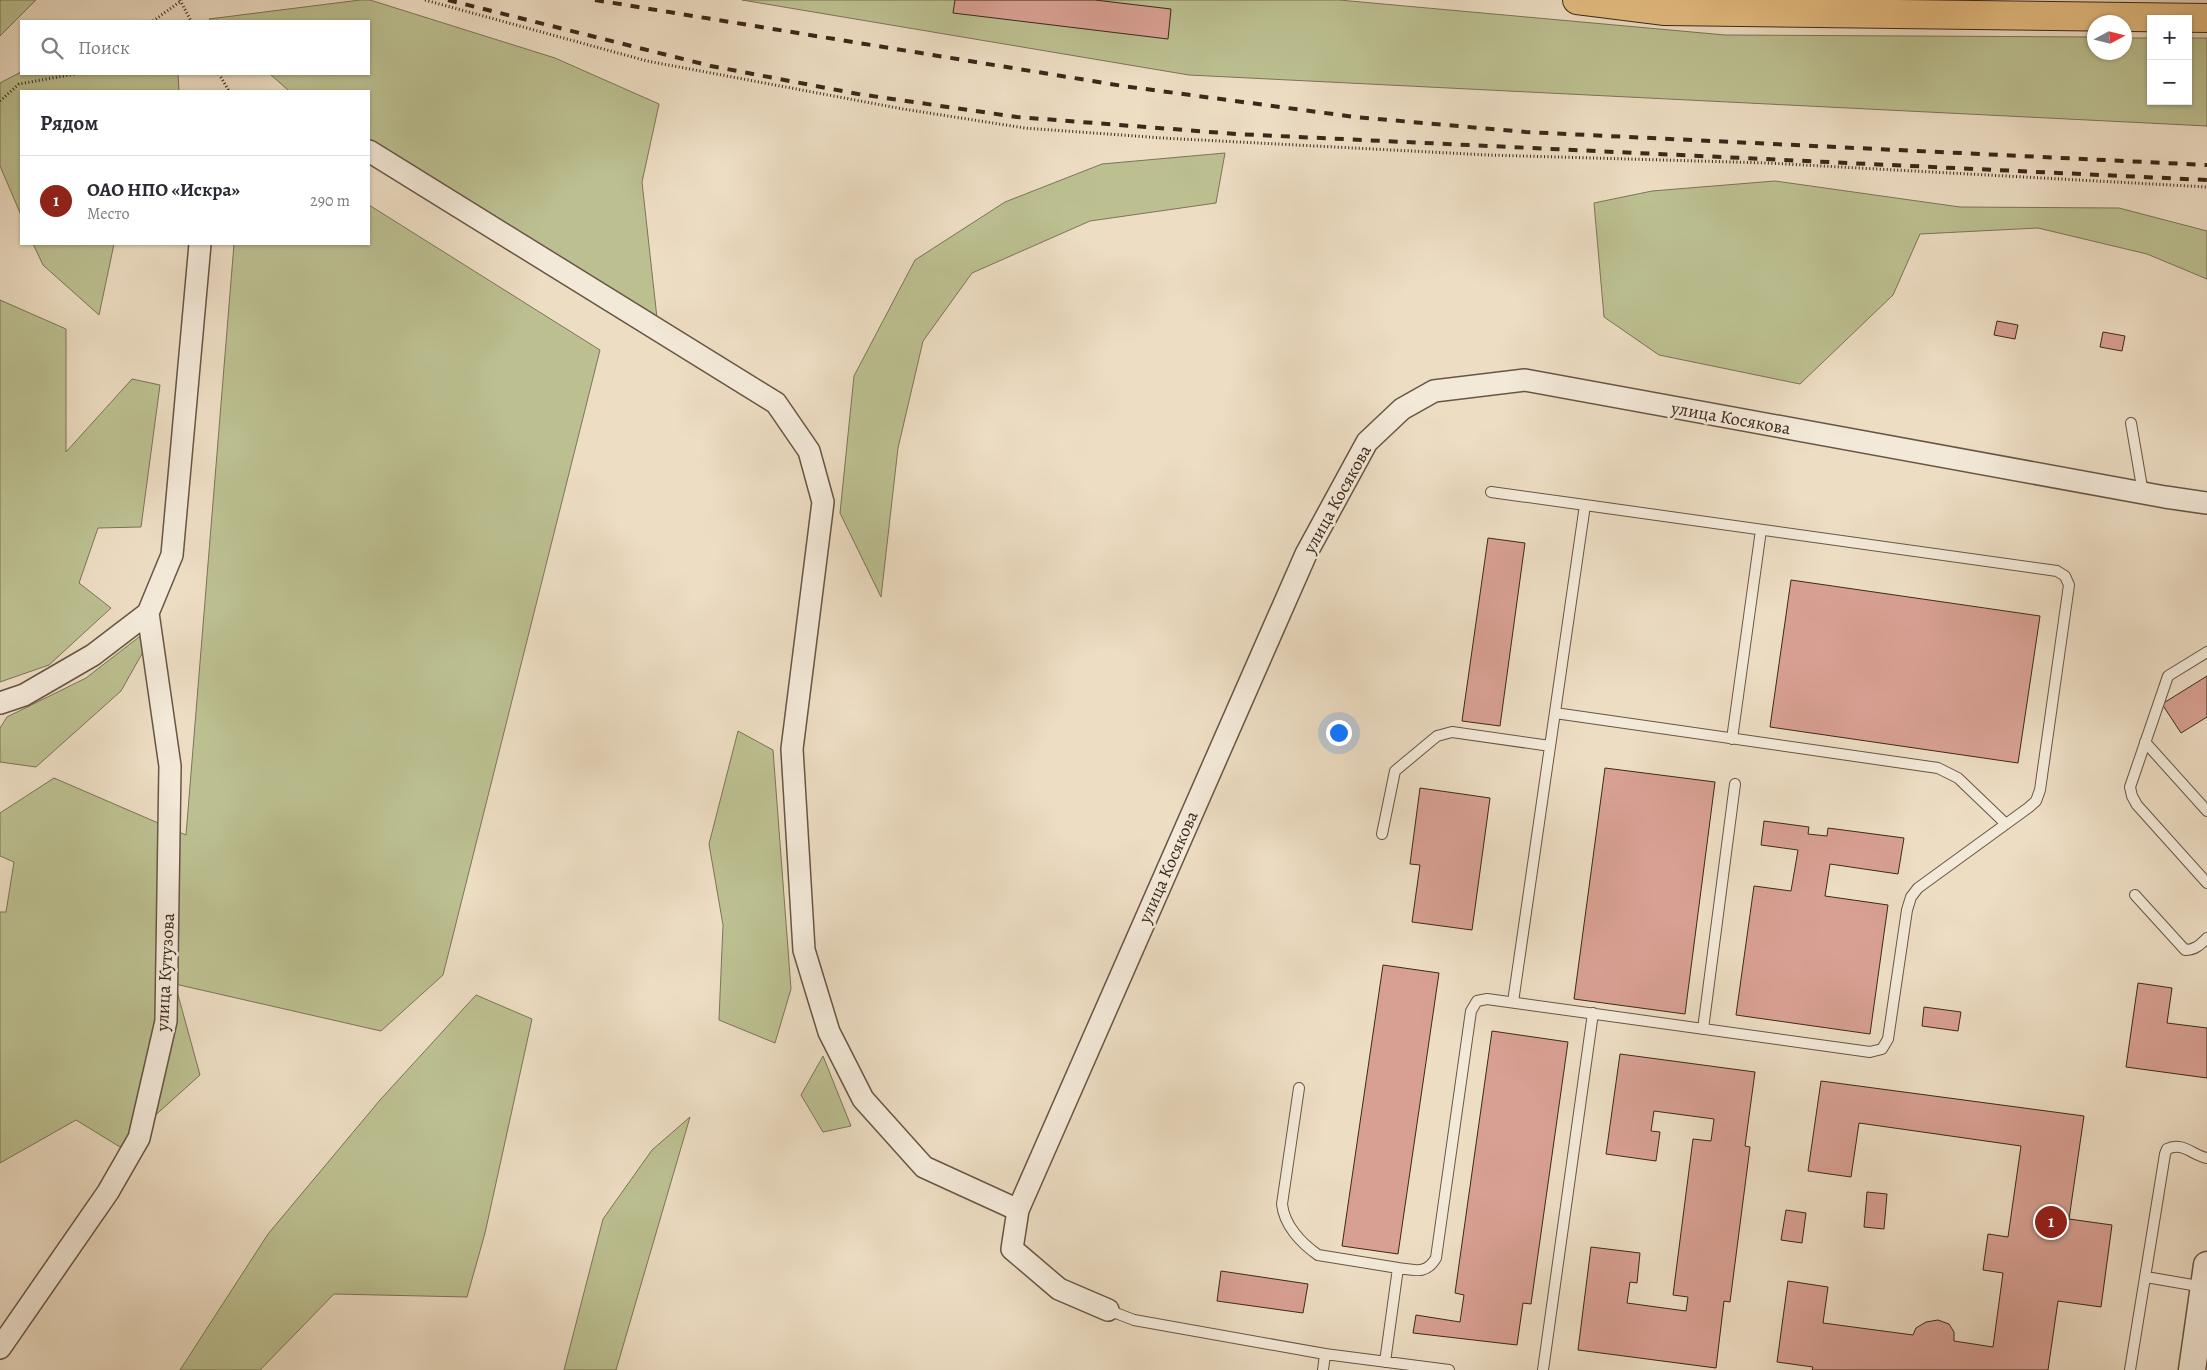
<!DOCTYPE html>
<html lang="ru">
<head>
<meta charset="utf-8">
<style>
	body { margin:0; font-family:Alegreya,serif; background:#f2f2f3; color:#2b2b33 }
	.controls { position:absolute; right:15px; top:15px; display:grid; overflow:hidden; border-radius:0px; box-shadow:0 1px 4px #0004 }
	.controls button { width:45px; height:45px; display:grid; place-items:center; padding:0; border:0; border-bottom:1px solid #e1e1e2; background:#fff; color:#2b2b33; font:25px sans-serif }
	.compass { position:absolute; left:2087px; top:15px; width:45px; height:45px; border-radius:50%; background:#fff; box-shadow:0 1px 4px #0004; rotate:83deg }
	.you { position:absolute; left:1338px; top:732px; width:18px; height:18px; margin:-12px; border:4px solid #fff; border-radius:50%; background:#1a73e8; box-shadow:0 0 0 8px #1a73e833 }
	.badge { display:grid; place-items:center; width:32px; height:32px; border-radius:50%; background:#8f2418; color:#fff; font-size:16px; font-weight:700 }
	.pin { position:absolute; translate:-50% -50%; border:2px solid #fff; box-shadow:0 1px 5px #0006 }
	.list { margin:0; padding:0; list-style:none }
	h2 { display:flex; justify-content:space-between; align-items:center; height:65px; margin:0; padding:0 20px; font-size:21px }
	h2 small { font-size:16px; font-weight:400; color:#7c7c81 }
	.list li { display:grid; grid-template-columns:32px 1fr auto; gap:15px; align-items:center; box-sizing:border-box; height:90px; padding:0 20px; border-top:1px solid #e1e1e2 }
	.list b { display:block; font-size:19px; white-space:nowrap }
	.list p { margin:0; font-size:16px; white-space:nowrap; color:#7c7c81 }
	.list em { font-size:16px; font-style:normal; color:#7c7c81 }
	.icon { flex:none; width:28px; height:28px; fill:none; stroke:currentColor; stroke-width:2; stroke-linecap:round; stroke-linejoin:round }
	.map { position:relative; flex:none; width:2207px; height:1370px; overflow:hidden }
	.search { position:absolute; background:#fff; box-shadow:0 1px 4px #0004; left:20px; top:20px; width:350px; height:55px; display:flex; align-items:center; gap:12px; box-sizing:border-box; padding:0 18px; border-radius:0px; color:#7c7c81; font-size:19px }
	.panel { position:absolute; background:#fff; box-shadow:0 1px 4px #0004; left:20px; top:90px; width:350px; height:155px; border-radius:0px }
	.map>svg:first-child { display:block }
	.green { fill:#bcc091; stroke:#7c7456 }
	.building { fill:#d8a093; stroke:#3c281a }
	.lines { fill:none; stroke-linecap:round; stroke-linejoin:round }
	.service-casing { stroke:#685544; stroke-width:12 }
	.minor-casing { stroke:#685544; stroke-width:24 }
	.tertiary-casing { stroke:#685544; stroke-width:29 }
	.primary-casing { stroke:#3c281a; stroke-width:30 }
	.path { stroke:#3c281a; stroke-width:3; stroke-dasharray:1 2.5; stroke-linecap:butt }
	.service { stroke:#f3e9d8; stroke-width:10 }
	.minor { stroke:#f3e9d8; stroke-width:21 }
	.tertiary { stroke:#f3e9d8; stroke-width:26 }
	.primary { stroke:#e6be82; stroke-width:28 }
	.rail { stroke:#3c281a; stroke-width:4; stroke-dasharray:9 9; stroke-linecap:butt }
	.labels { text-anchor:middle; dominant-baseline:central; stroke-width:5; stroke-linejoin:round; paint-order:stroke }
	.street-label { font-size:18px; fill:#3c281a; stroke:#f3e9d8 }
</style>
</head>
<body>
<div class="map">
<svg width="2207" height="1370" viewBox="0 0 2207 1370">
	<rect width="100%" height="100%" fill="#edddc3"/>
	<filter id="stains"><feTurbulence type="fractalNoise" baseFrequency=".004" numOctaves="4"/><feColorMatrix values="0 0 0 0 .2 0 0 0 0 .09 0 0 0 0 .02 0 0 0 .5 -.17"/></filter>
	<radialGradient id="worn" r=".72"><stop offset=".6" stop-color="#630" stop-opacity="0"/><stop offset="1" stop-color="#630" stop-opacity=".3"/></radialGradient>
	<path class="green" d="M 0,0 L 36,0 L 0,36 Z
		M 360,0 L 370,0 L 555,58 L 659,104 L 642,182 L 657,318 L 369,142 L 369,91 L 289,91 L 270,74 L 369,74 L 369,21 L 212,21 L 209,19 Z
		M 742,0 L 1339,0 L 1725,35 L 2094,37 L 2094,52 L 2124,52 L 2125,38 L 2151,38 L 2151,101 L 2188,101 L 2188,38 L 2207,38 L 2207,126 L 1189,75 Z
		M 21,72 L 178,74 L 179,91 L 21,91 L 21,215 L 0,166 L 0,83 Z
		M 1225,153 L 1216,203 L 1090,221 L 972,273 L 923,341 L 898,448 L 881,597 L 840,513 L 854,376 L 915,260 L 1005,202 L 1102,164 Z
		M 1775,181 L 1960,207 L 2119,208 L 2207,231 L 2207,279 L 2147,254 L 2038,228 L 1920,234 L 1893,295 L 1800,384 L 1659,355 L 1604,317 L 1594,203 L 1652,191 Z
		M 369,205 L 600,350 L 443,975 L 381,1031 L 175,984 L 200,1075 L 120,1147 L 76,1120 L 0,1163 L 0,912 L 6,912 L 14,862 L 0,856 L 0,813 L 54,778 L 186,835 L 234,244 L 369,244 Z
		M 33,244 L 114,244 L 99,315 L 43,265 Z
		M 0,300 L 66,329 L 66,452 L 132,379 L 160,385 L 141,527 L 98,528 L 79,583 L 111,608 L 49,665 L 0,682 Z
		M 161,620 L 121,691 L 36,767 L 0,762 L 0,728 L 7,717 L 86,678 Z
		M 738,731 L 773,750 L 791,989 L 775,1043 L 719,1020 L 723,925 L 709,844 Z
		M 476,995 L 532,1019 L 485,1233 L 467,1297 L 334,1294 L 260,1370 L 180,1370 L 268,1234 L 380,1100 Z
		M 823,1056 L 851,1126 L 823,1132 L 801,1095 Z
		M 690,1117 L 616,1370 L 564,1370 L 603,1219 L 652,1150 Z"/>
	<path class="building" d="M 955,0 L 1095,0 L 1171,9 L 1168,39 L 953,13 Z
		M 1997,321 L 2018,325 L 2015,339 L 1994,335 Z
		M 2103,332 L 2125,336 L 2122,351 L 2100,347 Z
		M 1488,538 L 1525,543 L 1500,726 L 1462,721 Z
		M 1791,580 L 2040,616 L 2018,763 L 1770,727 Z
		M 2207,676 L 2207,717 L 2181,733 L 2162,704 Z
		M 1605,768 L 1715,782 L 1685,1014 L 1574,999 Z
		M 1420,788 L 1490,798 L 1472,930 L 1412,922 L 1420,865 L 1410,864 Z
		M 1764,821 L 1809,827 L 1808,834 L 1827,836 L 1828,828 L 1904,838 L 1898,874 L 1830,864 L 1825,896 L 1888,905 L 1870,1034 L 1736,1015 L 1754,886 L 1791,891 L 1797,856 L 1798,850 L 1761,845 Z
		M 1383,965 L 1439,973 L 1398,1254 L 1342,1246 Z
		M 2138,983 L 2172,988 L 2167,1023 L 2207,1028 L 2207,1078 L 2126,1067 Z
		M 1924,1007 L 1961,1012 L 1958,1031 L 1922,1026 Z
		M 1492,1031 L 1568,1042 L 1531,1304 L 1523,1303 L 1517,1345 L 1413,1333 L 1416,1315 L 1460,1322 L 1464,1295 L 1455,1293 Z
		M 1620,1054 L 1755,1072 L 1745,1146 L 1750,1147 L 1730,1302 L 1724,1301 L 1716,1368 L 1578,1350 L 1591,1247 L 1640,1253 L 1637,1283 L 1630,1282 L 1627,1303 L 1686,1311 L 1688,1297 L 1673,1295 L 1693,1139 L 1711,1141 L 1714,1119 L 1654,1111 L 1651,1131 L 1660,1132 L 1656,1161 L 1606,1154 Z
		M 1821,1081 L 2084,1116 L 2069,1219 L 2112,1225 L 2101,1307 L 2058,1301 L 2048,1370 L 1812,1370 L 1813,1367 L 1777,1362 L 1788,1281 L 1828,1287 L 1823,1323 L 1913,1335 L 1916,1328 L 1926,1322 L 1938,1320 L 1949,1324 L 1954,1332 L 1954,1341 L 1993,1347 L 2003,1273 L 1983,1270 L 1988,1234 L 2008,1237 L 2021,1146 L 1859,1123 L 1851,1177 L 1808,1171 Z
		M 1867,1192 L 1887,1194 L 1884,1229 L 1864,1227 Z
		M 1786,1210 L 1806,1213 L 1802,1243 L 1781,1240 Z
		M 1221,1271 L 1308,1284 L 1303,1313 L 1217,1301 Z"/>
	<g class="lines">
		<defs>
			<path id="service" d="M 2131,423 L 2143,493
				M 1491,492 L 1585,505 L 1513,1002
				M 2207,652 L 2168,676 L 2130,787 L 2132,796 L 2137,805 L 2207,883
				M 1555,713 L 1938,768 L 1958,778 L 2006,824
				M 1732,739 L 1761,530
				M 2145,742 L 2207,811
				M 1382,834 L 1395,771 L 1437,736 L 1452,732 L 1550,746
				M 2135,895 L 2185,950 C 2195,950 2200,945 2207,938
				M 1703,1029 L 1735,784
				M 1299,1088 L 1282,1204 C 1284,1225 1301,1243 1318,1255 L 1398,1268
				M 2146,1277 L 2204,1287
				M 1108,1310 L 1134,1320 L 1325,1354
				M 1385,1362 L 1398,1268 C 1415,1270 1426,1275 1436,1258 L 1471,1011 L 1477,1001 L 1487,999 L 1870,1052 L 1882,1049 L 1888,1039 L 1907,910 L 1911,897 L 1918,888 L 2028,808 L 2036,801 L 2040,790 L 2069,585 L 2065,576 L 2057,571 L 1585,505
				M 1323,1370 L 1325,1354 L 1449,1370
				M 1543,1370 L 1593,1013
				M 2130,1370 L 2165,1154 L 2167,1149 C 2182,1141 2194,1156 2207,1158"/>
			<path id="minor" d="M 369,151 L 776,403 L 809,451 L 823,502 L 792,749 L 804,950 L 829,1032 L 863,1099 L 924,1167 L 1018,1210
				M 0,703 L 24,695 L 93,655 L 148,613 L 172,555 L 200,244
				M 1108,1310 L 1059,1289 L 1012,1249 L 1018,1210 L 1306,554 L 1367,442 L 1402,409 L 1434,391 L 1525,380 L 2165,497 L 2207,503
				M 0,1348 L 108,1192 L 139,1138 L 166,1021 L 170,766 L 148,613"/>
			<path id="tertiary" d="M 2192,1370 L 2207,1265"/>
			<path id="primary" d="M 1577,0 L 1665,11 L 2207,18"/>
		</defs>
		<use href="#service" class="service-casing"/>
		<use href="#minor" class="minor-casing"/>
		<use href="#tertiary" class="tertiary-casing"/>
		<use href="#primary" class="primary-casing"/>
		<path class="path" d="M 180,0 L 191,21
			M 425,0 L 647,61 L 903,109 L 1025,128 L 1162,138 L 1488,155 L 1767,163 L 2207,187
			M 153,21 L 181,1
			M 219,74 L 229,91
			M 0,101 L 19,84 L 75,74"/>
		<use href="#service" class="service"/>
		<use href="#minor" class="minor"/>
		<use href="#tertiary" class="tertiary"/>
		<use href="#primary" class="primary"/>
		<path class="rail" d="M 448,0 L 711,66 L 858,94 L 1017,117 L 1236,134 L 2207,180
			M 595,0 L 1123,86 L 1355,117 L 1526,132 L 2207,165"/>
	</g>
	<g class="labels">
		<g class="street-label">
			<text transform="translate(1731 418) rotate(10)">улица Косякова</text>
			<text transform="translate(1337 499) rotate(-61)">улица Косякова</text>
			<text transform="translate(1168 867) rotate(-66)">улица Косякова</text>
			<text transform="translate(165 972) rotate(-87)">улица Кутузова</text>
		</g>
	</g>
	<rect width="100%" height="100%" filter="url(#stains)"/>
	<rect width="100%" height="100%" fill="url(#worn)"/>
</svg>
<div class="controls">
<button>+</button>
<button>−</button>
</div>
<svg class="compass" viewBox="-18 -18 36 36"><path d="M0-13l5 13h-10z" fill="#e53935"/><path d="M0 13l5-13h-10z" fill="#7c7c81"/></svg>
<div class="you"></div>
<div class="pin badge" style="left:2051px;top:1222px">1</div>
<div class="search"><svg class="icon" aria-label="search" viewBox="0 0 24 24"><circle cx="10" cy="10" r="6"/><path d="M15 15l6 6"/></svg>Поиск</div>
<section class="panel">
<h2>Рядом<small></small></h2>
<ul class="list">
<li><span class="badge">1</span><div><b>ОАО НПО «Искра»</b><p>Место</p></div><em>290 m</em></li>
</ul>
</section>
</div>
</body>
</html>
